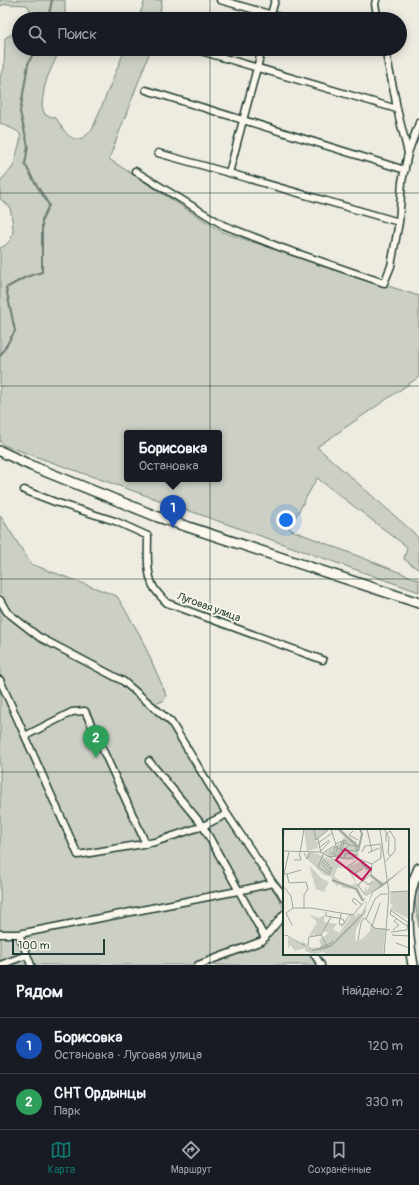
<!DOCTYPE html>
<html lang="ru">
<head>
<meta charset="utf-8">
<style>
	body { margin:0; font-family:Pangolin,sans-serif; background:#242831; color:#f1f3f6 }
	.scale { position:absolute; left:12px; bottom:10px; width:93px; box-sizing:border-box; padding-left:4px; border:2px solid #1f3d34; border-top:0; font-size:11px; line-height:14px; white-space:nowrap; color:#1f3d34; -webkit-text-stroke:3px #fbf7ec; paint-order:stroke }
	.you { position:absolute; left:286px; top:520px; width:14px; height:14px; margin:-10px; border:3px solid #fff; border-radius:50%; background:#1a73e8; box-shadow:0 0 0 6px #1a73e833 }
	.badge { display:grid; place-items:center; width:26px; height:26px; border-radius:50%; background:#0f766e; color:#fff; font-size:13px; font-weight:700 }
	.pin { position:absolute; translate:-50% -33px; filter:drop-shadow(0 1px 2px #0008) }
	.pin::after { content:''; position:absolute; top:21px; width:14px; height:12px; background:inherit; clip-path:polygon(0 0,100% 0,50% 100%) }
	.popup { position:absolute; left:124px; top:430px; width:98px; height:52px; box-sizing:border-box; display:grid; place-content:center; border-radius:4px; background:#171b24; filter:drop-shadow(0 1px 3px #0005); font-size:13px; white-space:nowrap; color:#9ea1a6 }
	.popup b { font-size:15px; color:#f1f3f6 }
	.popup::after { content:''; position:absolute; left:50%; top:100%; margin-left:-8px; border:8px solid transparent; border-top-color:#171b24 }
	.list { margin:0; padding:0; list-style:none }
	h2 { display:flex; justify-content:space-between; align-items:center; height:52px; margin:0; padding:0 16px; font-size:17px }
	h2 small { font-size:13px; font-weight:400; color:#9ea1a6 }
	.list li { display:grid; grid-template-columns:26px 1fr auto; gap:12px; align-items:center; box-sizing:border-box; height:56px; padding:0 16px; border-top:1px solid #363941 }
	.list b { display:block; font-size:15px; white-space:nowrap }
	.list p { margin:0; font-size:13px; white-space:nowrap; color:#9ea1a6 }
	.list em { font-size:13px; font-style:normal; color:#9ea1a6 }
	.icon { flex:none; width:22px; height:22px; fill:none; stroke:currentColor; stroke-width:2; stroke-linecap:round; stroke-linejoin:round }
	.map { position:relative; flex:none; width:419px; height:965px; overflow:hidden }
	.search { position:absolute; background:#171b24; box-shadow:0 2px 10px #0003; left:12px; right:12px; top:12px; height:44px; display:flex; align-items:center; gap:10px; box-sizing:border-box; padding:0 14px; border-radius:22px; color:#9ea1a6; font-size:15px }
	.sheet { height:164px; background:#171b24 }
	nav { display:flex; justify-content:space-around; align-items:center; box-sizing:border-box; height:56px; border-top:1px solid #363941; background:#171b24; font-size:11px; color:#9ea1a6 }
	nav a { display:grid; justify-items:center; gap:2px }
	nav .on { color:#0f766e }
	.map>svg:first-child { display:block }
	.green { fill:#cbcfc4; stroke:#75867c; fill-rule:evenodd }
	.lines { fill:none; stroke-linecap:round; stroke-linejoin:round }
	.stream { stroke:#6c7d74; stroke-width:2 }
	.street-casing { stroke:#1f3d34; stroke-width:9 }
	.secondary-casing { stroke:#1f3d34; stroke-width:12 }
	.street { stroke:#fbf7ec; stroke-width:6 }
	.secondary { stroke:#fbf7ec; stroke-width:9 }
	.grid { fill:none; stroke:#1f3d34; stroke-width:1; stroke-opacity:0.55 }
	.labels { text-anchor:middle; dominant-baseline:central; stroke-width:3.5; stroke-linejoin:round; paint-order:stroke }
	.street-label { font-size:11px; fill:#1f3d34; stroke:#fbf7ec }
	.inset-river { fill:none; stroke:#9fa89f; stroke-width:2 }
	.inset-road { fill:none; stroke:#9ba69c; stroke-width:1 }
	.view { fill:#c2185b; fill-opacity:0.15; stroke:#c2185b; stroke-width:2 }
	.inset-edge { fill:none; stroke:#1f3d34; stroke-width:2 }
</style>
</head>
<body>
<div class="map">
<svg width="419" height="965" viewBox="0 0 419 965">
	<rect width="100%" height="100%" fill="#eeece1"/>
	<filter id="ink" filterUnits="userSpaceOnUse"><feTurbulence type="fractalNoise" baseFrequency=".025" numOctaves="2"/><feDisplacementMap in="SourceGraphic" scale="8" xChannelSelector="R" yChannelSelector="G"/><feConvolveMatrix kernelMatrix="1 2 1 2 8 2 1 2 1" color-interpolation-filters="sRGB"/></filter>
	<g filter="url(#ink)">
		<path class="green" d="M 0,0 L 65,0 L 65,19 L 31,19 L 33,16 L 27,5 L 6,4 L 0,6 Z
			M 145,0 L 162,0 L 159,19 L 138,19 Z
			M 19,30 L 19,49 L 60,49 L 47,78 L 44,89 L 42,106 L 45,115 L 56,118 C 61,125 68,141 79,139 C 84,138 89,133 92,130 L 125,49 L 151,49 L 109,159 L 222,232 L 419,296 L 419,377 L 317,447 L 413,532 L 419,539 L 419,570 L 404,559 L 407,547 L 317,478 L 289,529 L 419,580 L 419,592 L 3,445 L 0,441 L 0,248 C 19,240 12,223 10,207 L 0,199 L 0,183 L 1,180 L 13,167 L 21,138 L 20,134 L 17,131 L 0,123 L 0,76 L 4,69 L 5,38 ZM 127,433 L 219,433 L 219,479 L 127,479 Z
			M 0,515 L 31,564 L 117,596 L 140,635 L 165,692 L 166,697 L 163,701 L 154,704 L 229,813 L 284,908 L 284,954 L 310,954 L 317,965 L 0,965 Z
			M 419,881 L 419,929 L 414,894 Z"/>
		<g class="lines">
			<path class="stream" d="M 48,19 L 52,0
				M 0,356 L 15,331 L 6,288 L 26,277 L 42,272 L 42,220 L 49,205 L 34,181 L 25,164 L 28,146 L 20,112 L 28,64 L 35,49"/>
			<defs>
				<path id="street" d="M 220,0 L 287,19
					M 376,0 L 375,4 L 378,19
					M 270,18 L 275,0
					M 194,49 L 397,109
					M 146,90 L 405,170
					M 158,153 L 229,173 L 262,49
					M 408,153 L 419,123
					M 135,171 L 223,225 L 282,248 L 384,283 L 391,266 L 399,222 L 402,182 L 408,153 L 397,109 L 395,97 L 385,49
					M 229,173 L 399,222
					M 24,490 L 55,502 L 115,521 L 148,536 C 148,552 146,571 153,586 C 156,592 162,598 167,603 L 323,660
					M 0,600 L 7,612 L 39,637 L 123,681 L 171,722 L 227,814 L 273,883 L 280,891 L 284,898
					M 0,680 L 78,855 L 155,842 L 203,826 L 227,814
					M 25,736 L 72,712 L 85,711 L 146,844
					M 149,761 L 203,826 L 265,938
					M 0,934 L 19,934 L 31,965
					M 19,934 L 238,891 L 273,883
					M 314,954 L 321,965
					M 0,965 L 27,955
					M 198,965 L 262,941 L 284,914"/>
				<path id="secondary" d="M 0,451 L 32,466 L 158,517 L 419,603
					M 413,965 C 407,933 404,898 419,868"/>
			</defs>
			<use href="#street" class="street-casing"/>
			<use href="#secondary" class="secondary-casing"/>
			<use href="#street" class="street"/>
			<use href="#secondary" class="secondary"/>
		</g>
	</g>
	<path class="grid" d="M 210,0 L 210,19M 210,49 L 210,965M 0,193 L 419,193M 0,386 L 419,386M 0,579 L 419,579M 0,772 L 419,772"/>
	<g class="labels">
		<g class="street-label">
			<text transform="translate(209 607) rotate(20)">Луговая улица</text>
		</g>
	</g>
	<g transform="translate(283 829)">
		<rect width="126" height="126" fill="#eeece1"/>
		<path d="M 21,0 L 47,0 L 33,11 L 35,19 L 24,22 ZM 53,0 L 74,13 L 76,29 L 69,31 L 46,27 L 41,24 L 58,14 L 61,8 ZM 29,23 L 55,33 L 60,40 L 55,38 L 51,47 L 57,52 L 68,56 L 73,54 L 63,39 L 80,31 L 87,40 L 89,38 L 87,45 L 90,48 L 103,54 L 84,67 L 81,66 L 82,57 L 84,62 L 87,56 L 80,51 L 75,58 L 80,69 L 83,69 L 80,73 L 73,60 L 60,59 L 57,55 L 54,57 L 49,52 L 49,46 L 48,48 L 41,46 L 24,30 L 24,24 ZM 81,39 L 85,45 L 83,39 L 87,42 L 87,48 L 91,51 L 87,55 L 81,51 L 74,55 L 70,46 ZM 26,36 L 38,49 L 46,53 L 41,63 L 33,60 ZM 126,62 L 126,90 L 107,80 L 110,76 L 107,75 L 108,63 ZM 84,72 L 83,83 L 73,100 L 72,112 L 79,110 L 87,102 L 88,94 L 92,99 L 102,99 L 100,126 L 42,126 L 41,123 L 30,125 L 22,122 L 22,119 L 12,122 L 7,116 L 5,120 L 5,107 L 19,116 L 19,112 L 29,119 L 39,118 L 36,111 L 46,104 L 40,102 L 38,106 L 32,107 L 30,104 L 30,107 L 26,107 L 34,93 L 26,85 L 36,89 L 42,86 L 41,93 L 54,95 L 50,100 L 56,104 L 67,89 L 68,84 L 73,87 L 74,84 L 78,85 L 83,75 L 81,73 Z" fill="#cbcfc4" fill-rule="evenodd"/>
		<path d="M 126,35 L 100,57 L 90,63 L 82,83 L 72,94 L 49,117 L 42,120 L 30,122 L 27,121 L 25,118 L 19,116 L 7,108 L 0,106 L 4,106 L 25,118 L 28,121 L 48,116 L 83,81 L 89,63 Z" fill="#9fa89f"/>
		<path class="inset-river" d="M 56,0 L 75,18M 75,22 L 79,5 L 77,0M 78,33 L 87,42M 88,46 L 99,56M 49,51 L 73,60 L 80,72"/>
		<path class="inset-road" d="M 31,0 L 33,11 L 46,0M 84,0 L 89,22M 97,0 L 106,64 L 101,126M 101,0 L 106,9 L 105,25 L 108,27M 70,2 L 66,6 L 75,11M 35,10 L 38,24M 34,15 L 49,4M 52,15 L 62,11 L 64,13M 0,19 L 1,0M 36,19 L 46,11M 62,21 L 74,22 L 72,17 L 66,16M 0,22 L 37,23 L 54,32 L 62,39 L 76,30 L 89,35 L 98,29 L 98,16M 38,22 L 47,12M 79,23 L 82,17 L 98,15M 17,24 L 21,0M 21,24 L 24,30 L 27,24M 85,24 L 96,19M 44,27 L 54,28 L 54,27 L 57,20 L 59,13 L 66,15 L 62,21 L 57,20 L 52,18 L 50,26 L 47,23M 54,27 L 52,27 L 55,16M 54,28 L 58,29 L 65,30 L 74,26 L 63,24 L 61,29M 57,29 L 61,13M 40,30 L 49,39 L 46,45 L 35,38 L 41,23 L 53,16 L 48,0M 11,31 L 18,31 L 16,24M 39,32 L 48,41M 103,32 L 112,22 L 112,10 L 107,2 L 103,5 L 103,13M 38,34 L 47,44M 80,40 L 72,44 L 85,56 L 90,52M 0,45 L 4,45 L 6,54 L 23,53 L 25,60M 1,45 L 6,23M 4,45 L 18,41M 0,57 L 8,67 L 10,79M 107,63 L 126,62M 82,66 L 75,56 L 88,45 L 89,35M 74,76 L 69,72 L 71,69 L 79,76M 21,79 L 21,66 L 25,60M 107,81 L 126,94M 108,81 L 107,85 L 124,97M 43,83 L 43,87 L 60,90 L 62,95M 58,85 L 56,95 L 60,96M 83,90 L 91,99 L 107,101M 9,96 L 3,84 L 10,79 L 28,79 L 70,86 L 80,74M 89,97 L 97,74M 58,98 L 67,86M 110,101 L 116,96 L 111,92 L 113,90M 108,103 L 124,101 L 125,94M 38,106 L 48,88M 38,106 L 44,117M 109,106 L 126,107M 75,111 L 78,94 L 81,89 L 83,90 L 92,70 L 98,65 L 105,65M 113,114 L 126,119M 25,116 L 26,108 L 38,106M 37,118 L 49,114 L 49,111"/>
		<path class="view" d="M 62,20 L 88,40 L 79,51 L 53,31 Z"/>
		<rect width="126" height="126" class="inset-edge"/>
	</g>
</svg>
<div class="scale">100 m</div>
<div class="you"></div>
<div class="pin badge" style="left:173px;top:528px;background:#1a4fb4">1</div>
<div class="popup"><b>Борисовка</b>Остановка</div>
<div class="pin badge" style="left:96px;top:758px;background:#2e9e5b">2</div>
<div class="search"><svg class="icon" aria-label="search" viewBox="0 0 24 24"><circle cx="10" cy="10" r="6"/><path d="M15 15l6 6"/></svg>Поиск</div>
</div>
<section class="sheet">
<h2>Рядом<small>Найдено: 2</small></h2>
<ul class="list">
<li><span class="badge" style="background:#1a4fb4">1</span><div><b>Борисовка</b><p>Остановка · Луговая улица</p></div><em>120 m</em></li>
<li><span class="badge" style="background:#2e9e5b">2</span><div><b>СНТ Ордынцы</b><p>Парк</p></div><em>330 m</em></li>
</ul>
</section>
<nav>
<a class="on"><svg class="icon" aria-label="map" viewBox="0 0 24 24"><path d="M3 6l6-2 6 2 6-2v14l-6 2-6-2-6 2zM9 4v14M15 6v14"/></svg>Карта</a>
<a><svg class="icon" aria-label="directions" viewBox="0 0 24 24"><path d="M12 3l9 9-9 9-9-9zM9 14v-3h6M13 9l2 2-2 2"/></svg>Маршрут</a>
<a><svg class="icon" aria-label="saved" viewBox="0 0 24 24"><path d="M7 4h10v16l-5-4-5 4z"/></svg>Сохранённые</a>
</nav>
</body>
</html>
